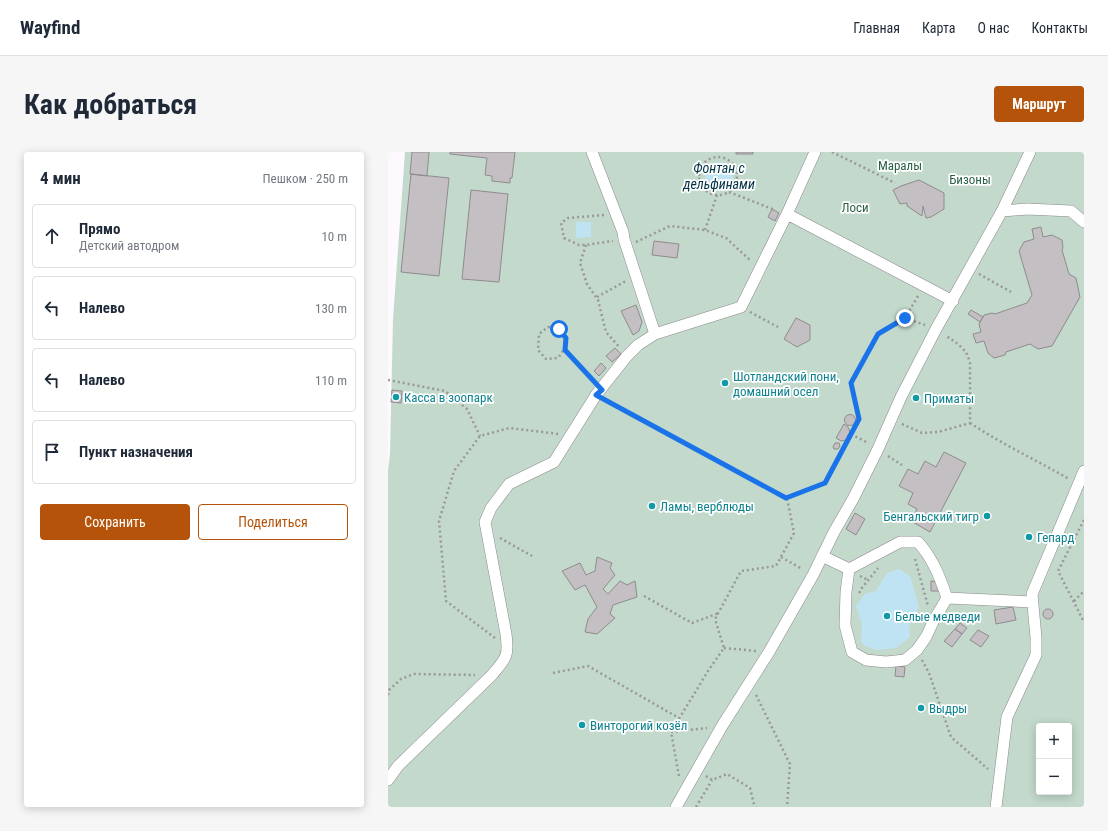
<!DOCTYPE html>
<html lang="ru">
<head>
<meta charset="utf-8">
<style>
	body { margin:0; font-family:"Roboto Condensed",sans-serif; background:#f6f6f7; color:#1f2937 }
	.controls { position:absolute; right:12px; bottom:12px; display:grid; overflow:hidden; border-radius:4px; box-shadow:0 2px 10px #0003 }
	.controls button { width:36px; height:36px; display:grid; place-items:center; padding:0; border:0; border-bottom:1px solid #e0e1e3; background:#fff; color:#1f2937; font:20px sans-serif }
	.stop { position:absolute; width:12px; height:12px; margin:-9px; border:3px solid #1a73e8; border-radius:50%; background:#fff }
	.stop.end { background:#1a73e8; border-color:#fff; box-shadow:0 1px 4px #0008 }
	.list { margin:0; padding:0; list-style:none }
	h2 { display:flex; justify-content:space-between; align-items:center; height:52px; margin:0; padding:0 16px; font-size:17px }
	h2 small { font-size:13px; font-weight:400; color:#747a83 }
	.list li { display:grid; grid-template-columns:26px 1fr auto; gap:12px; align-items:center; box-sizing:border-box; height:64px; margin:0 8px 8px; padding:0 8px; border:1px solid #e0e1e3; border-radius:4px }
	.list b { display:block; font-size:15px; white-space:nowrap }
	.list p { margin:0; font-size:13px; white-space:nowrap; color:#747a83 }
	.list em { font-size:13px; font-style:normal; color:#747a83 }
	.actions { display:flex; gap:8px; padding:12px 16px }
	.actions a { flex:1; padding:9px 0; border:1px solid #b45309; border-radius:4px; text-align:center; font-size:14px; color:#b45309 }
	.actions .main { background:#b45309; color:#fff }
	.icon { flex:none; width:22px; height:22px; fill:none; stroke:currentColor; stroke-width:2; stroke-linecap:round; stroke-linejoin:round }
	.map { position:relative; flex:none; width:696px; height:655px; overflow:hidden; border-radius:4px }
	header { display:flex; align-items:center; gap:24px; box-sizing:border-box; height:56px; padding:0 20px; background:#fff; border-bottom:1px solid #e0e1e3 }
	header strong { font-size:19px }
	nav { display:flex; gap:22px; margin-inline-start:auto; font-size:14px }
	.intro { display:flex; align-items:center; justify-content:space-between; box-sizing:border-box; height:96px; padding:0 24px }
	h1 { margin:0; font-size:28px }
	.button { padding:10px 18px; border-radius:4px; background:#b45309; color:#fff; font-size:14px; font-weight:700 }
	main { display:flex; gap:24px; padding:0 24px }
	aside { flex:1; background:#fff; border-radius:4px; box-shadow:0 2px 10px #0003 }
	.map>svg:first-child { display:block }
	.green { fill:#c3d9cc; fill-rule:evenodd }
	.water { fill:#c0e3f4 }
	.building { fill:#c4bfc3; stroke:#8f8b8e }
	.lines { fill:none; stroke-linecap:round; stroke-linejoin:round }
	.pedestrian-casing { stroke:#8b878c; stroke-width:12 }
	.path { stroke:#9a979a; stroke-width:2.5; stroke-dasharray:2 3; stroke-linecap:butt }
	.pedestrian { stroke:#fff; stroke-width:11 }
	.route { stroke:#1a73e8; stroke-width:5 }
	.culture-dot { fill:#0f9aa8; stroke:#fff; stroke-width:1.5 }
	.labels { text-anchor:middle; dominant-baseline:central; stroke-width:3.5; stroke-linejoin:round; paint-order:stroke }
	.park-label { font-size:13px; fill:#2a6147; stroke:#fff }
	.culture-label { font-size:13px; fill:#0d838f; stroke:#fff; text-anchor:start }
	.water-label { font-size:14px; font-style:italic; fill:#013245; stroke:#fff }
</style>
</head>
<body>
<header>
<strong>Wayfind</strong>
<nav><a>Главная</a><a>Карта</a><a>О нас</a><a>Контакты</a></nav>
</header>
<div class="intro"><h1>Как добраться</h1><a class="button">Маршрут</a></div>
<main>
<aside>
<h2>4 мин<small>Пешком · 250 m</small></h2>
<ul class="list">
<li><svg class="icon" aria-label="ahead" viewBox="0 0 24 24"><path d="M12 20V5M6 11l6-6 6 6"/></svg><div><b>Прямо</b><p>Детский автодром</p></div><em>10 m</em></li>
<li><svg class="icon" aria-label="left" viewBox="0 0 24 24"><path d="M17 20v-9H6M10 6l-5 5 5 5"/></svg><div><b>Налево</b></div><em>130 m</em></li>
<li><svg class="icon" aria-label="left" viewBox="0 0 24 24"><path d="M17 20v-9H6M10 6l-5 5 5 5"/></svg><div><b>Налево</b></div><em>110 m</em></li>
<li><svg class="icon" aria-label="arrive" viewBox="0 0 24 24"><path d="M6 21V4h12l-3 4 3 4H6"/></svg><div><b>Пункт назначения</b></div></li>
</ul>
<div class="actions"><a class="main">Сохранить</a><a>Поделиться</a></div>
</aside>
<div class="map">
<svg width="696" height="655" viewBox="0 0 696 655">
	<rect width="100%" height="100%" fill="#fdf9fe"/>
	<path class="green" d="M 17,0 L 696,0 L 696,655 L 0,655 L 0,319 L 2,301 L 5,167 ZM 651,574 L 681,574 L 681,640 L 651,640 Z"/>
	<path class="water" d="M317 24a14 14 0 1 1 28 0a14 14 0 1 1-28 0Z
		M 188,70 L 203,70 L 203,85 L 188,86 Z
		M 511,417 L 522,424 L 531,455 L 521,473 L 522,485 L 508,496 L 489,498 L 477,494 L 473,489 L 474,472 L 468,454 L 477,442 L 488,439 L 499,421 Z"/>
	<path class="building" d="M 24,0 L 41,0 L 39,24 L 22,22 Z
		M 62,0 L 127,0 L 124,26 L 122,26 L 122,31 L 104,29 L 104,24 L 97,23 L 99,6 L 62,2 Z
		M 348,0 L 365,0 L 365,2 L 348,2 Z
		M 23,22 L 61,26 L 51,124 L 13,120 Z
		M 531,28 L 556,41 L 556,57 L 543,65 L 538,66 L 535,54 L 534,64 L 519,54 L 519,51 L 512,52 L 505,38 L 513,34 Z
		M 83,38 L 120,42 L 111,130 L 74,127 Z
		M 384,57 L 391,61 L 387,69 L 380,65 Z
		M 653,75 L 655,85 L 664,83 L 674,88 L 675,96 L 674,98 L 681,122 L 688,126 L 692,145 L 664,194 L 650,197 L 642,192 L 618,200 L 617,203 L 606,206 L 600,201 L 596,189 L 588,191 L 585,182 L 593,180 L 591,172 L 596,163 L 604,161 L 607,162 L 639,151 L 644,143 L 631,99 L 636,90 L 646,87 L 644,77 Z
		M 266,89 L 291,92 L 289,106 L 264,103 Z
		M 248,153 L 254,170 L 251,179 L 245,183 L 233,159 Z
		M 583,158 L 595,165 L 592,170 L 580,162 Z
		M 408,166 L 422,173 L 422,188 L 409,195 L 396,187 Z
		M 227,196 L 233,202 L 224,210 L 218,204 Z
		M 213,211 L 218,216 L 211,224 L 206,219 Z
		M 4,238 L 14,239 L 13,251 L 3,250 Z
		M456.5 268a5.5 5.5 0 1 1 11 0a5.5 5.5 0 1 1-11 0Z
		M 456,272 L 460,275 L 462,280 L 458,288 L 453,289 L 448,286 Z
		M 447,291 L 451,291 L 452,294 L 450,297 L 446,297 L 445,295 Z
		M 556,300 L 578,311 L 542,380 L 523,369 L 529,357 L 520,352 L 525,341 L 511,334 L 520,317 L 530,322 L 537,309 L 548,315 Z
		M 467,361 L 477,367 L 468,383 L 458,377 Z
		M 209,405 L 224,411 L 222,416 L 227,423 L 215,437 L 220,442 L 232,429 L 239,433 L 247,429 L 249,445 L 225,453 L 222,462 L 227,466 L 209,482 L 197,480 L 200,467 L 209,455 L 197,433 L 187,438 L 174,419 L 192,411 L 198,423 L 207,419 Z
		M 543,429 L 551,430 L 551,439 L 543,439 Z
		M 625,455 L 628,468 L 608,472 L 606,458 Z
		M655 462a5 5 0 1 1 10 0a5 5 0 1 1-10 0Z
		M 572,471 L 579,476 L 574,482 L 567,477 Z
		M 567,477 L 574,482 L 564,495 L 556,489 Z
		M 590,478 L 601,484 L 593,495 L 582,488 Z
		M 508,514 L 517,515 L 516,525 L 507,524 Z"/>
	<g class="lines">
		<defs>
			<path id="pedestrian" d="M 204,0 L 235,80 L 236,87 L 267,182
				M 427,0 L 399,62 L 565,149
				M 614,59 L 639,57 L 683,59 L 696,70
				M 434,404 L 461,417 L 512,390 L 530,390 C 545,407 552,425 559,446 L 546,468 L 538,485 L 529,498 L 517,508 L 498,510 L 478,508 L 464,500 L 457,473 L 458,440 L 461,417
				M 559,446 L 644,450
				M 0,628 L 10,614 L 104,523 C 118,506 121,505 118,482 L 97,370 L 103,356 L 121,332 L 166,310 L 208,243 L 239,204 L 250,193 L 267,182 L 353,155 L 399,62
				M 288,655 L 309,618 L 334,574 L 381,500 L 425,423 L 446,380 L 465,347 L 490,297 L 513,245 L 548,177 L 614,59 L 642,0
				M 608,655 L 619,565 L 648,503 L 648,486 L 644,442 L 696,319"/>
		</defs>
		<use href="#pedestrian" class="pedestrian-casing"/>
		<path class="path" d="M 444,0 L 507,31
			M311 24a19 19 0 1 1 38 0a19 19 0 1 1-38 0Z
			M 341,40 L 387,58
			M 216,63 L 180,66 L 173,71 L 176,86 L 191,93 L 198,93 L 225,89
			M 317,78 L 329,43
			M 248,90 L 282,74 L 317,78 L 338,86 L 363,109
			M 198,93 L 192,111 L 199,132 L 210,148 L 218,180 L 232,196
			M 591,122 L 623,140
			M 530,144 L 517,166 L 537,173
			M 209,145 L 238,129
			M 362,160 L 390,175
			M 160,175 L 171,177 C 180,190 179,194 170,206 L 158,207 L 150,198 L 151,182 Z
			M 177,197 L 205,228
			M 0,228 L 57,239 L 79,257 L 92,284
			M 218,248 L 399,346
			M 582,271 C 614,292 648,308 681,327
			M 514,272 L 534,281 L 550,280 L 582,271 L 582,210 L 578,200 L 570,192 L 557,183
			M 463,282 L 480,291
			M 500,304 L 514,313
			M 696,368 L 670,419 L 696,470
			M 112,386 L 144,404
			M 393,405 L 414,417
			M 527,407 L 540,454
			M 472,424 L 480,428
			M 471,441 L 473,437 L 490,416
			M 256,444 L 304,471 L 331,461
			M 686,449 L 696,439
			M 107,486 L 58,449 L 51,369 L 66,319 L 92,284 L 121,276 L 171,282
			M 336,496 L 369,499
			M 534,508 L 541,521 L 563,585 L 600,617
			M 165,521 L 200,514 L 291,566
			M 0,543 L 1,538 L 13,527 L 26,522 L 87,523
			M 368,543 L 402,612 L 399,655
			M 283,580 L 319,576
			M 291,624 L 283,580 L 320,519 L 336,496 L 327,467 L 353,419 L 388,414 L 406,381 L 399,346 L 437,331 L 471,267 L 463,231 L 490,182 L 517,166
			M 318,624 L 324,628 L 339,622 L 362,636 L 366,652 L 368,655
			M 308,655 L 324,628"/>
		<use href="#pedestrian" class="pedestrian"/>
	</g>
	<g class="lines">
		<path class="route" d="M 171,177 L 178,186 L 177,198 L 214,238 L 208,243 L 398,346 L 437,331 L 471,267 L 463,231 L 490,182 L 517,166"/>
	</g>
	<g class="culture-dot">
		<circle cx="337" cy="231" r="4"/>
		<circle cx="8" cy="245" r="4"/>
		<circle cx="528" cy="246" r="4"/>
		<circle cx="264" cy="354" r="4"/>
		<circle cx="599" cy="364" r="4"/>
		<circle cx="641" cy="385" r="4"/>
		<circle cx="499" cy="464" r="4"/>
		<circle cx="533" cy="556" r="4"/>
		<circle cx="194" cy="573" r="4"/>
	</g>
	<g class="labels">
		<g class="park-label">
			<text x="512" y="13">Маралы</text>
			<text x="582" y="27">Бизоны</text>
			<text x="467" y="55">Лоси</text>
		</g>
		<g class="culture-label">
			<text x="345" y="224">Шотландский пони,<tspan x="345" dy="15">домашний осел</tspan></text>
			<text x="16" y="245">Касса в зоопарк</text>
			<text x="536" y="246">Приматы</text>
			<text x="272" y="354">Ламы, верблюды</text>
			<text x="591" y="364" text-anchor="end">Бенгальский тигр</text>
			<text x="649" y="385">Гепард</text>
			<text x="507" y="464">Белые медведи</text>
			<text x="541" y="556">Выдры</text>
			<text x="202" y="573">Винторогий козёл</text>
		</g>
		<g class="water-label">
			<text x="331" y="16">Фонтан с<tspan x="331" dy="16">дельфинами</tspan></text>
		</g>
	</g>
</svg>
<div class="controls">
<button>+</button>
<button>−</button>
</div>
<div class="stop" style="left:171px;top:177px"></div>
<div class="stop end" style="left:517px;top:166px"></div>
</div>
</main>
</body>
</html>
